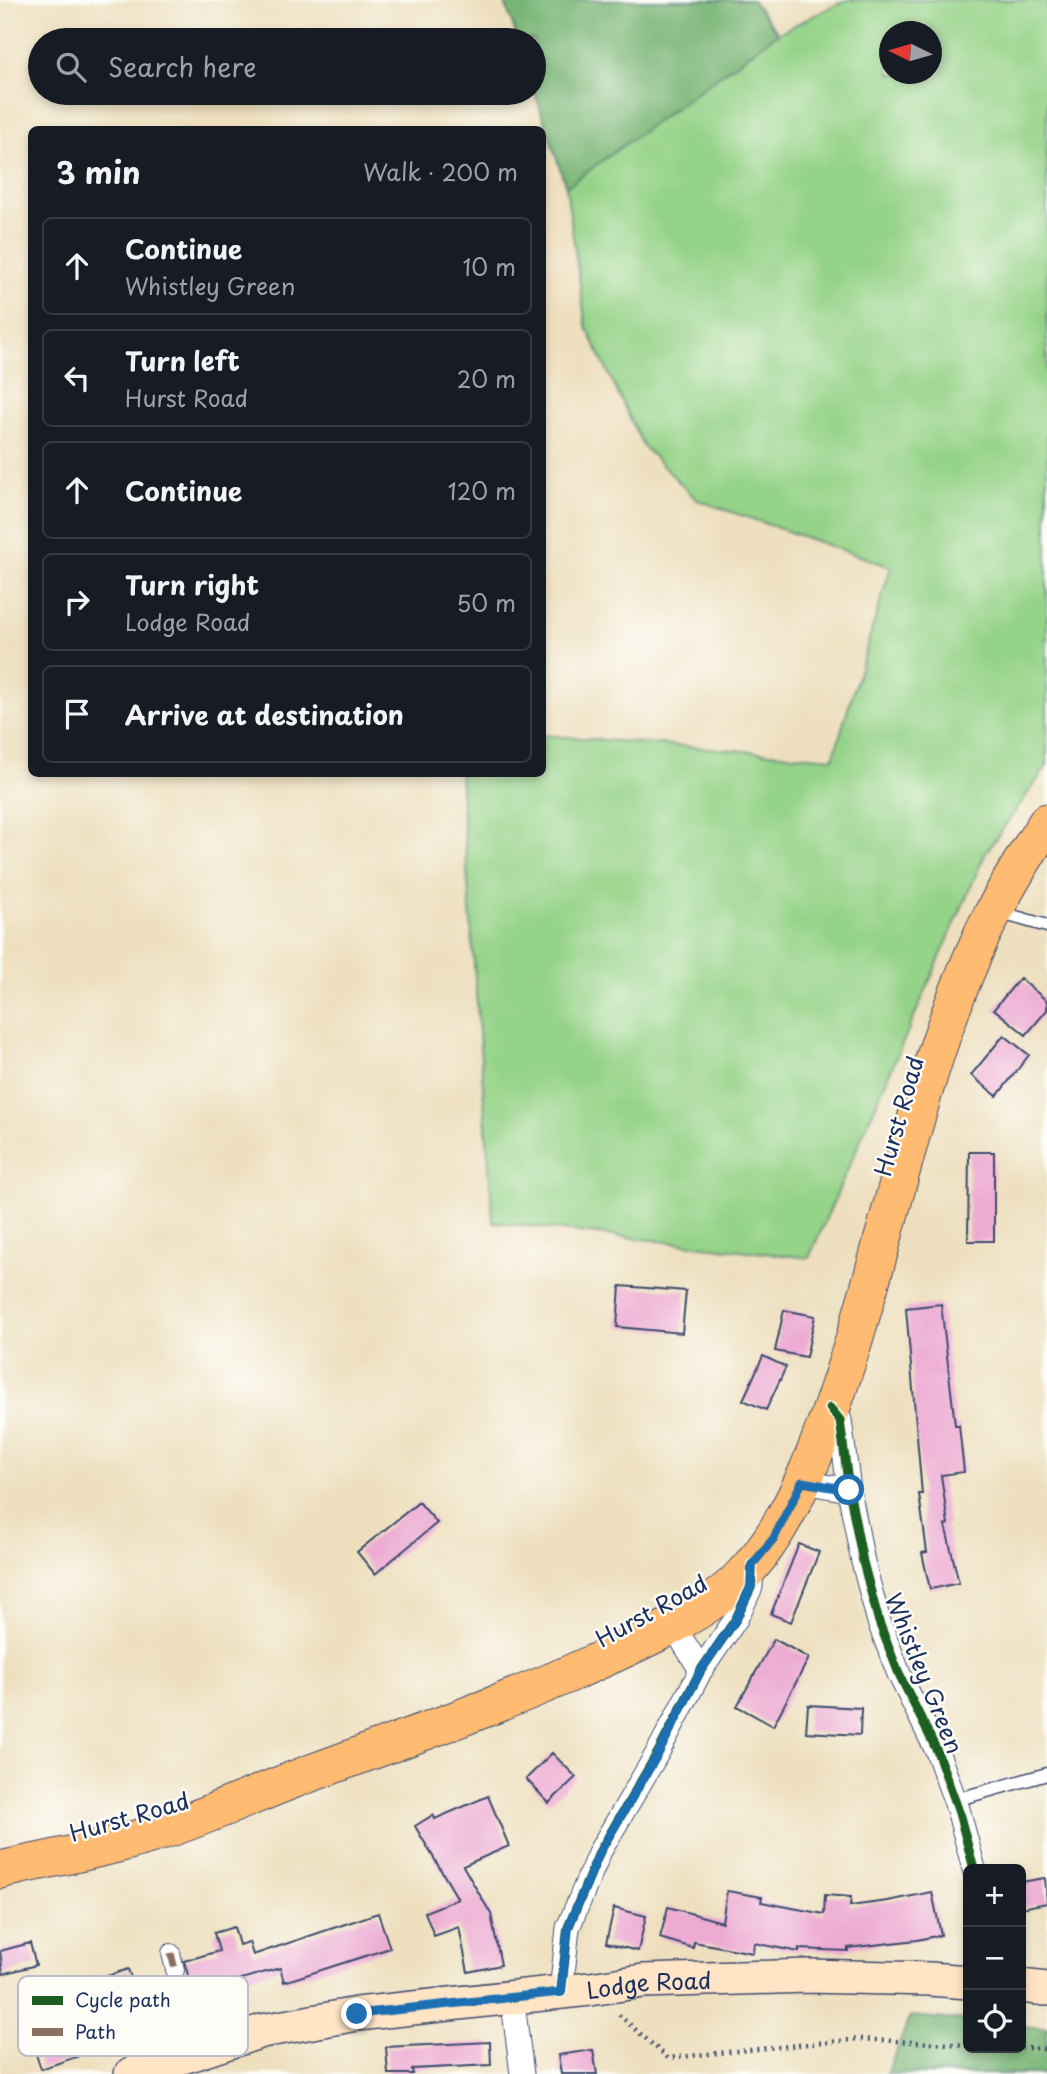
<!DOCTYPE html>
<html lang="en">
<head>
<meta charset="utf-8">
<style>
	body { margin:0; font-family:"Playpen Sans",sans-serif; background:#242831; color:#f1f3f6 }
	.controls { position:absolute; right:21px; bottom:21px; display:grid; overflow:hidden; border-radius:10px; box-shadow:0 4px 10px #0003 }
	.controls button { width:63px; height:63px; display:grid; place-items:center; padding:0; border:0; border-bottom:2px solid #363941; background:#171b24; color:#f1f3f6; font:35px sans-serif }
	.compass { position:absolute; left:879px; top:21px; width:63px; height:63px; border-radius:50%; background:#171b24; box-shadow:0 4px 10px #0003; rotate:275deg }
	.stop { position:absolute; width:21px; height:21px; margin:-16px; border:5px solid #1f6fb2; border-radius:50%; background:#fff }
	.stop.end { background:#1f6fb2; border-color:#fff; box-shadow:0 2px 7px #0008 }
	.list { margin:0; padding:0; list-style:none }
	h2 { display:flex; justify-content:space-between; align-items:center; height:91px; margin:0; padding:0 28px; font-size:30px }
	h2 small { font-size:23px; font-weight:400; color:#9ea1a6 }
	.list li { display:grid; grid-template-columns:46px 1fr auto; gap:21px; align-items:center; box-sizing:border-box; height:98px; margin:0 14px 14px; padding:0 14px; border:2px solid #363941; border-radius:10px }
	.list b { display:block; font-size:26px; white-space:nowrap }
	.list p { margin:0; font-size:23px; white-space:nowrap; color:#9ea1a6 }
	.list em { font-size:23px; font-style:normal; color:#9ea1a6 }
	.icon { flex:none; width:38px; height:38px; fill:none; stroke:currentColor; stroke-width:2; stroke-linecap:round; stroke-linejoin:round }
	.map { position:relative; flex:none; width:1047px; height:2074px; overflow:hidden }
	.search { position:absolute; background:#171b24; box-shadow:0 4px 10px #0003; left:28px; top:28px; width:518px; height:77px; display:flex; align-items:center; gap:18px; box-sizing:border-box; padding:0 24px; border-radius:38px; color:#9ea1a6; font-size:26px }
	.panel { position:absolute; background:#171b24; box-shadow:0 4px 10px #0003; left:28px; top:126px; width:518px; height:651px; border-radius:10px }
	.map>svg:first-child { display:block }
	.green { fill:#95d388; stroke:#588173; stroke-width:2; fill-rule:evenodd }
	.forest { fill:#78b574; stroke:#4a7269; stroke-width:2 }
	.building { fill:#edabd3 }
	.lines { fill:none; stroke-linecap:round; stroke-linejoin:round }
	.service-casing { stroke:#3b4a6d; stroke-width:15 }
	.pedestrian-casing { stroke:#3b4a6d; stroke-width:20 }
	.minor-casing { stroke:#3b4a6d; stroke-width:25 }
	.secondary-casing { stroke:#3b4a6d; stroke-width:36 }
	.primary-casing { stroke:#3b4a6d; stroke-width:39 }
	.path { stroke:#3b4a6d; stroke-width:4.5; stroke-dasharray:2 5; stroke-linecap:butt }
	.service { stroke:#fff; stroke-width:12 }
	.pedestrian { stroke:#fff; stroke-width:18 }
	.minor { stroke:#fff; stroke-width:23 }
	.secondary { stroke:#ffe4c6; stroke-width:33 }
	.primary { stroke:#ffbb71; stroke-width:37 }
	.quiet { stroke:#8d6e63; stroke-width:7; stroke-dasharray:14 7; stroke-linecap:butt }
	.cycleway-casing { stroke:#fdfcf7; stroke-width:13 }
	.cycleway { stroke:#1b5e20; stroke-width:9 }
	.route { stroke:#1f6fb2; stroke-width:9 }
	.labels { text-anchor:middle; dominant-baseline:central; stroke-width:5; stroke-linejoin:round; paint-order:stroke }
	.street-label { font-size:23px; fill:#1b2f5e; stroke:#fdfcf7 }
	.key { fill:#fdfcf7; stroke:#b9bec9; stroke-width:2 }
	.key-label { font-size:19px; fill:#1b2f5e }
</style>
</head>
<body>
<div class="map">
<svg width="1047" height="2074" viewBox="0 0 1047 2074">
	<rect width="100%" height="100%" fill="#fdfcf7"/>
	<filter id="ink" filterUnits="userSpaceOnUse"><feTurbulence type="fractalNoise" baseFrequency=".0143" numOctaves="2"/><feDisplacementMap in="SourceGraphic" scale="14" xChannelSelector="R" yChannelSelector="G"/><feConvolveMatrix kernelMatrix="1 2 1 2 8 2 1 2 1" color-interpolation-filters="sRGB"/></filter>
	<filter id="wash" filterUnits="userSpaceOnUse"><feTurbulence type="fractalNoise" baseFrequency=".00686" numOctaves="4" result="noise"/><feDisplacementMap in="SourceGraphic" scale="28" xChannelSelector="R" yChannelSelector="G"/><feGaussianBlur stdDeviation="1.57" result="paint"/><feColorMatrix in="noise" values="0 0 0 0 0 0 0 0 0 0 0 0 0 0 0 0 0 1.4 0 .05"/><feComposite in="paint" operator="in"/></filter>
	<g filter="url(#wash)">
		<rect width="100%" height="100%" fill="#eee0bf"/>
		<path class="green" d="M 846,0 L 1047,0 L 1047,766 L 985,854 L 809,1258 L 493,1222 L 460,774 L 542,774 L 543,735 L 833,758 L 891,567 L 697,500 L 643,446 L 586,326 L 566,187 L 778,33 ZM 890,32 L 932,32 L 932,74 L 890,74 Z"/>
		<path class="forest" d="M 504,0 L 752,0 L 778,33 L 566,187 L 534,90 L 534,40 L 518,40 Z
			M 910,2016 L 968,2021 L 968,2048 L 1021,2048 L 1021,2026 L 1047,2028 L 1047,2074 L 887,2074 Z"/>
		<g id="blocks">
			<path class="building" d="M 1020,978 L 1047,1001 L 1047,1010 L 1026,1035 L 994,1009 Z
				M 1004,1035 L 1029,1055 L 997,1096 L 971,1075 Z
				M 969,1152 L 994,1152 L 994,1241 L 968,1241 Z
				M 620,1286 L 686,1291 L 682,1333 L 617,1327 Z
				M 941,1304 L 955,1425 L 959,1425 L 964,1472 L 941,1475 L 948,1524 L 945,1525 L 959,1583 L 930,1589 L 922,1553 L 927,1552 L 919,1494 L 922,1494 L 906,1308 Z
				M 784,1310 L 815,1316 L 806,1357 L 775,1351 Z
				M 763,1356 L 786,1367 L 766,1410 L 743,1400 Z
				M 419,1502 L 437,1523 L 375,1574 L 357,1552 Z
				M 799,1544 L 819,1552 L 791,1622 L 771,1614 Z
				M 774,1639 L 809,1658 L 773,1726 L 737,1706 Z
				M 808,1705 L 861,1708 L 860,1735 L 806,1732 Z
				M 552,1753 L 576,1777 L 549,1803 L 526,1779 Z
				M 488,1796 L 509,1846 L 463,1866 L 491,1914 L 501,1965 L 468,1972 L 459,1927 L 434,1936 L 425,1912 L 458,1899 L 415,1826 L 433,1815 L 435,1819 Z
				M 1045,1878 L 1047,1903 L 1021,1908 L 1021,1882 Z
				M 727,1891 L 762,1897 L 761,1902 L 824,1914 L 825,1895 L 851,1897 L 850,1906 L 888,1901 L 932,1892 L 941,1935 L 917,1940 L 848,1948 L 848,1951 L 799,1949 L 799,1952 L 754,1943 L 753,1953 L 694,1942 L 693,1948 L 660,1938 L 668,1907 L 722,1922 Z
				M 614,1908 L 646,1916 L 638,1951 L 606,1943 Z
				M 378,1913 L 390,1948 L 284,1982 L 280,1968 L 193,1993 L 184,1961 L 219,1951 L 214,1933 L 234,1927 L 239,1945 L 249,1942 L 253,1955 Z
				M 30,1943 L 36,1965 L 3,1974 L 0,1951 Z
				M 128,1969 L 142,2011 L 92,2028 L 78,1986 Z
				M 68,2026 L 79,2056 L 41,2069 L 31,2040 Z
				M 490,2042 L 491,2065 L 412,2069 L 413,2074 L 388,2074 L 386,2047 Z
				M 593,2050 L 597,2074 L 561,2074 L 558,2055 Z"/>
		</g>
	</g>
	<g filter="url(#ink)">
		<use href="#blocks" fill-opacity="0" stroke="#3b4a6d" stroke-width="2"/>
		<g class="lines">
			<defs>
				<path id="service" d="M 998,912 L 1047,926
					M 955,1800 L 1047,1774"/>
				<path id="pedestrian" d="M 171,1953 L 175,1970"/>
				<path id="minor" d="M 830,1408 L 840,1420 L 849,1490 L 863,1562 L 879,1622 L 899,1674 L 937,1751 L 958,1809 L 974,1869
					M 802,1482 L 849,1490
					M 672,1624 L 701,1670
					M 561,1992 L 568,1928 L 600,1851 L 658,1752 L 701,1670 L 736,1619 L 751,1587 L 752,1567
					M 512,1996 L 522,2074"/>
				<g id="secondary">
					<path d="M 1021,1986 L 1047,1989"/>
					<path id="s1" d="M 131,2074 L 262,2031 L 357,2014 L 590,1989 L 643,1981 L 809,1976 L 930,1979 L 968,1982"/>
				</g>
				<path id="primary" d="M 0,1870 C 47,1859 96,1851 143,1837 C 197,1821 250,1796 303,1776 C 392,1743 482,1712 569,1674 C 619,1651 701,1618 739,1579 C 793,1525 824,1434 847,1362 C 893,1220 919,1071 982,935 C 1001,895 1023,859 1047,822"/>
			</defs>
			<use href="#service" class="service-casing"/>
			<use href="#pedestrian" class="pedestrian-casing"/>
			<use href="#minor" class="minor-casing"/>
			<use href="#secondary" class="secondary-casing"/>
			<use href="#primary" class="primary-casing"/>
			<path class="path" d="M 619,2015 L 668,2058 L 859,2039 L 968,2045
				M 1021,2048 L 1047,2049"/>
			<use href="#service" class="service"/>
			<use href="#pedestrian" class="pedestrian"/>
			<use href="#minor" class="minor"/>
			<use href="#secondary" class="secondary"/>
			<use href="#primary" class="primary"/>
			<path class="quiet" d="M 171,1953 L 175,1970"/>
			<defs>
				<path id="cycleway" d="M 830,1408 L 840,1420 L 849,1490 L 863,1562 L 879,1622 L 899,1674 L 937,1751 L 958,1809 L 974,1869
					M 561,1992 L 568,1928 L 600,1851 L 658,1752 L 701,1670 L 736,1619 L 751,1587 L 752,1565"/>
			</defs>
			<use href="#cycleway" class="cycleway-casing"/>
			<use href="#cycleway" class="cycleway"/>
		</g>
	</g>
	<g class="lines" filter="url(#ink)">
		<path class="route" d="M 357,2014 L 561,1992 L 568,1928 L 600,1851 L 659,1752 L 701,1670 L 736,1619 L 751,1587 L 752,1565 L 774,1538 L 802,1482 L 849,1490"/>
	</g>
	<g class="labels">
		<g class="street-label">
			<text transform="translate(898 1116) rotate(-74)">Hurst Road</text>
			<text transform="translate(651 1610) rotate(-29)">Hurst Road</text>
			<text transform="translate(925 1673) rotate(68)">Whistley Green</text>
			<text transform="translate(129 1816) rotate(-16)">Hurst Road</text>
			<text stroke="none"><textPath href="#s1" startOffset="528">Lodge Road</textPath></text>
		</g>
	</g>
	<rect x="18" y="1976" width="230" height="80" rx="10" class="key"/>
	<rect x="32" y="1996" width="31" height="9" fill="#1b5e20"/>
	<rect x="32" y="2028" width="31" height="8" fill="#8d6e63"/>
	<g class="key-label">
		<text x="75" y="2007">Cycle path</text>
		<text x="75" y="2039">Path</text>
	</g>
</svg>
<div class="controls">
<button>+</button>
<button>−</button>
<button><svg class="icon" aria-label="locate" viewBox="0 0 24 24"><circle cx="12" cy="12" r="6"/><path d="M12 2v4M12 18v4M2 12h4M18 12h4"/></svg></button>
</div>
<svg class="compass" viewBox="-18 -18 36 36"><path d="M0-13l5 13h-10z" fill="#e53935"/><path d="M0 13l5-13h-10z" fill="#9ea1a6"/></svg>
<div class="stop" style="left:849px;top:1490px"></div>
<div class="stop end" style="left:357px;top:2014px"></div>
<div class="search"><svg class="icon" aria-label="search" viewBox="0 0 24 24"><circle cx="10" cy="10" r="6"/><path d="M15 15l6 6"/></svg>Search here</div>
<section class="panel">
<h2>3 min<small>Walk · 200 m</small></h2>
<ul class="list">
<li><svg class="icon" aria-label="ahead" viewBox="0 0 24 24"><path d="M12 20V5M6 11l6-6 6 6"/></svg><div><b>Continue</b><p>Whistley Green</p></div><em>10 m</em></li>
<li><svg class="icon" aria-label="left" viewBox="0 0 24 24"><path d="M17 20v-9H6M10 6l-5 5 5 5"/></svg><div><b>Turn left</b><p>Hurst Road</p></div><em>20 m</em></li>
<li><svg class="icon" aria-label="ahead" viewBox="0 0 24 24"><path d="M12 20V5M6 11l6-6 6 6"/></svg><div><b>Continue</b></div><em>120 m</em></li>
<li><svg class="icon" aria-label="right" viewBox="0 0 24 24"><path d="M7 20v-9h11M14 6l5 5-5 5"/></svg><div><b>Turn right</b><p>Lodge Road</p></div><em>50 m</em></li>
<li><svg class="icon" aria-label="arrive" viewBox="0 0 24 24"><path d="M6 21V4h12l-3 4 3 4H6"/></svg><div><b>Arrive at destination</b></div></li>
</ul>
</section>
</div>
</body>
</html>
